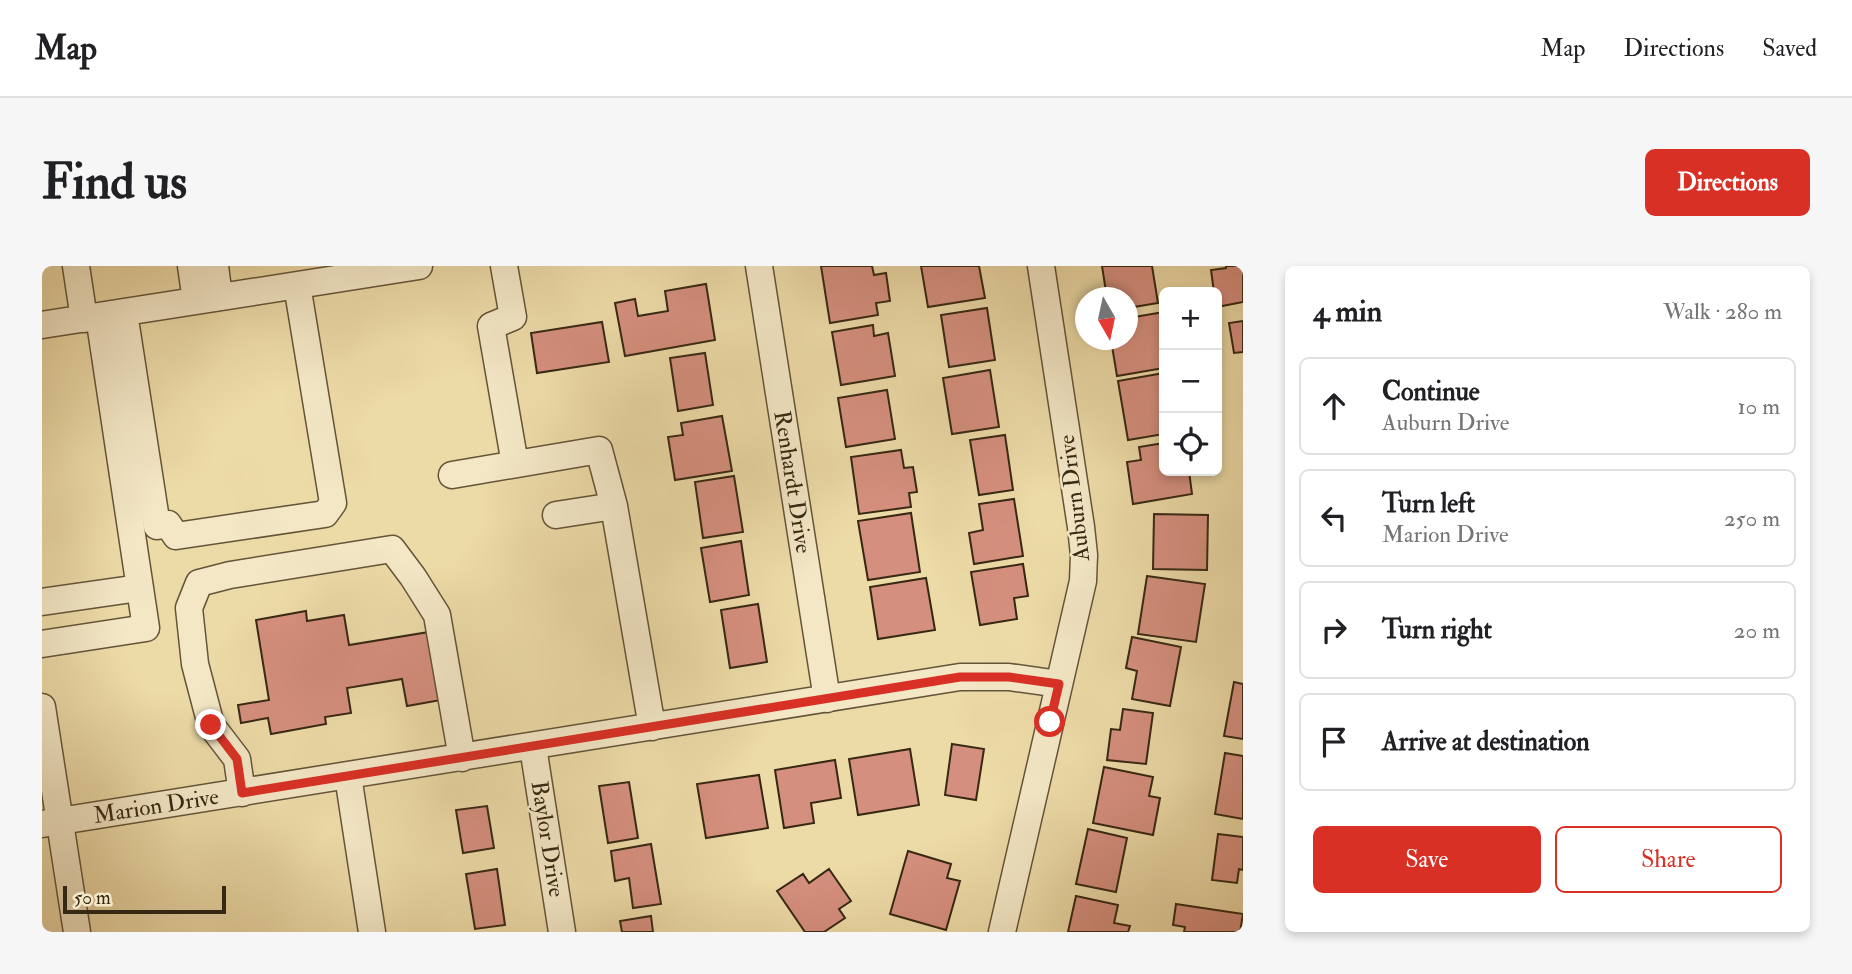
<!DOCTYPE html>
<html lang="en">
<head>
<meta charset="utf-8">
<style>
	body { margin:0; font-family:"IM FELL Double Pica",serif; background:#f6f6f6; color:#202124 }
	.controls { position:absolute; right:21px; top:21px; display:grid; overflow:hidden; border-radius:10px; box-shadow:0 4px 10px #0003 }
	.controls button { width:63px; height:63px; display:grid; place-items:center; padding:0; border:0; border-bottom:2px solid #e0e0e0; background:#fff; color:#202124; font:35px sans-serif }
	.compass { position:absolute; left:1033px; top:21px; width:63px; height:63px; border-radius:50%; background:#fff; box-shadow:0 4px 10px #0003; rotate:171deg }
	.scale { position:absolute; left:21px; bottom:18px; width:163px; box-sizing:border-box; padding-left:7px; border:4px solid #372813; border-top:0; font-size:19px; line-height:24px; white-space:nowrap; color:#372813; -webkit-text-stroke:5px #f3e7c6; paint-order:stroke }
	.stop { position:absolute; width:21px; height:21px; margin:-16px; border:5px solid #d93025; border-radius:50%; background:#fff }
	.stop.end { background:#d93025; border-color:#fff; box-shadow:0 2px 7px #0008 }
	.list { margin:0; padding:0; list-style:none }
	h2 { display:flex; justify-content:space-between; align-items:center; height:91px; margin:0; padding:0 28px; font-size:30px }
	h2 small { font-size:23px; font-weight:400; color:#757577 }
	.list li { display:grid; grid-template-columns:46px 1fr auto; gap:21px; align-items:center; box-sizing:border-box; height:98px; margin:0 14px 14px; padding:0 14px; border:2px solid #e0e0e0; border-radius:10px }
	.list b { display:block; font-size:26px; white-space:nowrap }
	.list p { margin:0; font-size:23px; white-space:nowrap; color:#757577 }
	.list em { font-size:23px; font-style:normal; color:#757577 }
	.actions { display:flex; gap:14px; padding:21px 28px }
	.actions a { flex:1; padding:16px 0; border:2px solid #d93025; border-radius:10px; text-align:center; font-size:24px; color:#d93025 }
	.actions .main { background:#d93025; color:#fff }
	.icon { flex:none; width:38px; height:38px; fill:none; stroke:currentColor; stroke-width:2; stroke-linecap:round; stroke-linejoin:round }
	.map { position:relative; flex:none; width:1201px; height:666px; overflow:hidden; border-radius:10px }
	header { display:flex; align-items:center; gap:42px; box-sizing:border-box; height:98px; padding:0 35px; background:#fff; border-bottom:2px solid #e0e0e0 }
	header strong { font-size:33px }
	nav { display:flex; gap:38px; margin-inline-start:auto; font-size:24px }
	.intro { display:flex; align-items:center; justify-content:space-between; box-sizing:border-box; height:168px; padding:0 42px }
	h1 { margin:0; font-size:49px }
	.button { padding:18px 32px; border-radius:10px; background:#d93025; color:#fff; font-size:24px; font-weight:700 }
	main { display:flex; gap:42px; padding:0 42px }
	aside { flex:1; background:#fff; border-radius:10px; box-shadow:0 4px 10px #0003 }
	.map>svg:first-child { display:block }
	.building { fill:#d58f7e; stroke:#372813; stroke-width:2 }
	.lines { fill:none; stroke-linecap:round; stroke-linejoin:round }
	.minor-casing { stroke:#645438; stroke-width:29 }
	.minor { stroke:#f3e7c6; stroke-width:26 }
	.route { stroke:#d93025; stroke-width:9 }
	.labels { text-anchor:middle; dominant-baseline:central; stroke-width:5; stroke-linejoin:round; paint-order:stroke }
	.street-label { font-size:23px; fill:#372813; stroke:#f3e7c6 }
</style>
</head>
<body>
<header>
<strong>Map</strong>
<nav><a>Map</a><a>Directions</a><a>Saved</a></nav>
</header>
<div class="intro"><h1>Find us</h1><a class="button">Directions</a></div>
<main>
<div class="map">
<svg width="1201" height="666" viewBox="0 0 1201 666">
	<rect width="100%" height="100%" fill="#ecdaa7"/>
	<filter id="stains"><feTurbulence type="fractalNoise" baseFrequency=".00286" numOctaves="4"/><feColorMatrix values="0 0 0 0 .2 0 0 0 0 .09 0 0 0 0 .02 0 0 0 .5 -.17"/></filter>
	<radialGradient id="worn" r=".72"><stop offset=".6" stop-color="#630" stop-opacity="0"/><stop offset="1" stop-color="#630" stop-opacity=".3"/></radialGradient>
	<path class="building" d="M 779,0 L 830,0 L 832,9 L 844,7 L 848,35 L 834,37 L 836,49 L 788,57 Z
		M 879,0 L 937,0 L 943,32 L 886,41 Z
		M 1060,0 L 1110,0 L 1116,37 L 1086,42 L 1086,32 L 1065,32 Z
		M 1184,0 L 1201,0 L 1201,36 L 1175,41 L 1175,26 L 1172,26 L 1169,4 L 1184,2 Z
		M 664,18 L 673,74 L 583,90 L 573,37 L 593,33 L 596,50 L 626,45 L 623,25 Z
		M 945,42 L 953,94 L 907,101 L 899,49 Z
		M 1122,46 L 1122,102 L 1075,110 L 1069,74 L 1086,74 L 1086,52 Z
		M 1201,55 L 1201,86 L 1192,87 L 1187,57 Z
		M 560,56 L 567,96 L 495,107 L 489,67 Z
		M 831,59 L 832,70 L 846,67 L 853,110 L 799,119 L 790,66 Z
		M 663,87 L 671,139 L 636,145 L 628,92 Z
		M 948,104 L 957,161 L 910,168 L 901,112 Z
		M 1122,107 L 1122,168 L 1086,174 L 1076,115 Z
		M 845,124 L 853,173 L 804,181 L 796,132 Z
		M 680,150 L 690,205 L 633,214 L 626,171 L 641,169 L 639,157 Z
		M 963,169 L 971,224 L 937,229 L 928,174 Z
		M 1122,177 L 1122,205 L 1147,205 L 1150,228 L 1091,238 L 1085,196 L 1099,194 L 1097,181 Z
		M 859,184 L 862,202 L 871,201 L 875,226 L 867,227 L 869,241 L 817,248 L 809,191 Z
		M 692,210 L 701,266 L 661,272 L 653,216 Z
		M 972,233 L 981,290 L 932,298 L 927,267 L 941,264 L 937,238 Z
		M 869,247 L 878,306 L 826,314 L 816,255 Z
		M 1112,248 L 1166,249 L 1165,304 L 1111,303 Z
		M 699,275 L 707,329 L 668,336 L 659,282 Z
		M 981,298 L 986,330 L 972,332 L 975,353 L 938,359 L 929,306 Z
		M 1105,310 L 1163,318 L 1154,376 L 1096,368 Z
		M 884,312 L 893,364 L 836,373 L 828,321 Z
		M 716,338 L 725,396 L 688,402 L 679,344 Z
		M 264,345 L 265,355 L 302,349 L 307,379 L 387,366 L 399,434 L 365,440 L 360,413 L 305,422 L 309,447 L 283,451 L 284,458 L 229,468 L 226,452 L 199,457 L 196,439 L 227,434 L 214,354 Z
		M 1090,371 L 1139,381 L 1128,440 L 1090,433 L 1095,405 L 1084,402 Z
		M 1192,416 L 1201,418 L 1201,473 L 1182,470 Z
		M 1081,443 L 1111,447 L 1104,498 L 1065,494 L 1069,463 L 1078,464 Z
		M 910,478 L 942,483 L 934,534 L 903,529 Z
		M 868,483 L 877,539 L 816,549 L 807,493 Z
		M 1183,487 L 1201,490 L 1201,553 L 1173,548 Z
		M 793,494 L 799,532 L 769,537 L 772,557 L 742,562 L 733,504 Z
		M 1062,501 L 1111,511 L 1107,530 L 1118,532 L 1111,569 L 1051,557 Z
		M 717,509 L 726,562 L 664,572 L 655,518 Z
		M 587,516 L 596,572 L 566,577 L 557,520 Z
		M 445,540 L 452,582 L 421,587 L 414,544 Z
		M 1046,563 L 1085,572 L 1074,626 L 1034,618 Z
		M 1176,568 L 1201,571 L 1201,604 L 1197,603 L 1195,617 L 1170,614 Z
		M 609,578 L 619,638 L 591,642 L 587,612 L 573,615 L 569,585 Z
		M 866,585 L 909,598 L 905,612 L 918,615 L 904,664 L 848,648 Z
		M 455,603 L 463,659 L 433,663 L 424,608 Z
		M 787,603 L 809,635 L 797,643 L 803,652 L 782,666 L 763,666 L 735,625 L 761,608 L 767,617 Z
		M 1034,630 L 1076,639 L 1072,657 L 1088,660 L 1086,666 L 1026,666 Z
		M 1134,638 L 1201,648 L 1198,666 L 1142,666 L 1143,661 L 1131,659 Z
		M 609,650 L 611,666 L 580,666 L 578,655 Z"/>
	<g class="lines">
		<defs>
			<path id="minor" d="M 34,0 L 42,53
				M 149,0 L 154,35
				M 173,0 L 177,31
				M 462,0 L 471,51 L 449,60 L 473,198
				M 717,0 L 785,433
				M 82,47 L 115,260 L 126,258 L 134,270 L 283,248 L 291,237 L 255,19
				M 0,59 L 377,0
				M 410,209 L 557,184 L 572,240
				M 514,249 L 572,240 L 610,461
				M 0,336 L 97,322
				M 0,378 L 104,362 L 57,50
				M 0,441 L 35,666
				M 491,481 L 520,666
				M 306,510 L 330,666
				M 200,527 L 195,493 L 169,459 L 153,398 L 147,342 L 157,317 L 188,309 L 350,283 L 371,311 L 395,349 L 420,492
				M 0,558 L 918,411 L 967,411 L 1017,418
				M 960,666 L 1041,315 L 1042,289 L 1039,261 L 999,0"/>
		</defs>
		<use href="#minor" class="minor-casing"/>
		<use href="#minor" class="minor"/>
	</g>
	<g class="lines">
		<path class="route" d="M 169,459 L 195,493 L 200,527 L 918,411 L 967,411 L 1017,418 L 1008,456"/>
	</g>
	<g class="labels">
		<g class="street-label">
			<text transform="translate(751 216) rotate(81)">Renhardt Drive</text>
			<text transform="translate(1032 232) rotate(-97)">Auburn Drive</text>
			<text transform="translate(114 540) rotate(-9)">Marion Drive</text>
			<text transform="translate(506 573) rotate(81)">Baylor Drive</text>
		</g>
	</g>
	<rect width="100%" height="100%" filter="url(#stains)"/>
	<rect width="100%" height="100%" fill="url(#worn)"/>
</svg>
<div class="controls">
<button>+</button>
<button>−</button>
<button><svg class="icon" aria-label="locate" viewBox="0 0 24 24"><circle cx="12" cy="12" r="6"/><path d="M12 2v4M12 18v4M2 12h4M18 12h4"/></svg></button>
</div>
<svg class="compass" viewBox="-18 -18 36 36"><path d="M0-13l5 13h-10z" fill="#e53935"/><path d="M0 13l5-13h-10z" fill="#757577"/></svg>
<div class="scale">50 m</div>
<div class="stop" style="left:1008px;top:456px"></div>
<div class="stop end" style="left:169px;top:459px"></div>
</div>
<aside>
<h2>4 min<small>Walk · 280 m</small></h2>
<ul class="list">
<li><svg class="icon" aria-label="ahead" viewBox="0 0 24 24"><path d="M12 20V5M6 11l6-6 6 6"/></svg><div><b>Continue</b><p>Auburn Drive</p></div><em>10 m</em></li>
<li><svg class="icon" aria-label="left" viewBox="0 0 24 24"><path d="M17 20v-9H6M10 6l-5 5 5 5"/></svg><div><b>Turn left</b><p>Marion Drive</p></div><em>250 m</em></li>
<li><svg class="icon" aria-label="right" viewBox="0 0 24 24"><path d="M7 20v-9h11M14 6l5 5-5 5"/></svg><div><b>Turn right</b></div><em>20 m</em></li>
<li><svg class="icon" aria-label="arrive" viewBox="0 0 24 24"><path d="M6 21V4h12l-3 4 3 4H6"/></svg><div><b>Arrive at destination</b></div></li>
</ul>
<div class="actions"><a class="main">Save</a><a>Share</a></div>
</aside>
</main>
</body>
</html>
